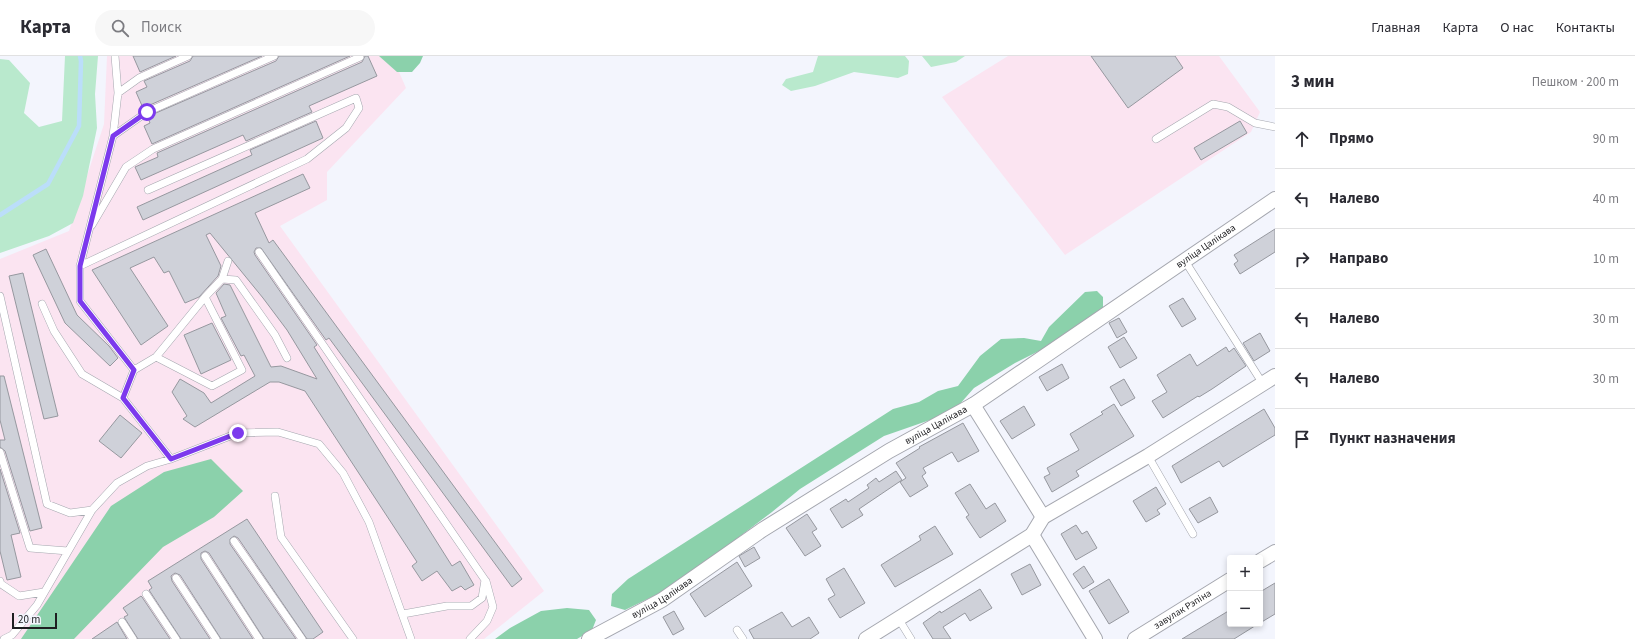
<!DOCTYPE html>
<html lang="ru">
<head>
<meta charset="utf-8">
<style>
	body { margin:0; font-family:"Source Sans 3",sans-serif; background:#f7f7f7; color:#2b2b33 }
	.controls { position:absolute; right:12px; bottom:12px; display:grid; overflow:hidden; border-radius:4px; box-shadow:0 2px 6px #0003 }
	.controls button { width:36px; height:36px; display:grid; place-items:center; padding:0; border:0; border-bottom:1px solid #e1e1e2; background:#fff; color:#2b2b33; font:20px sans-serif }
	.scale { position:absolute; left:12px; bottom:10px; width:45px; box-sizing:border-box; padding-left:4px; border:2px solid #1e1e21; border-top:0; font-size:11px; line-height:14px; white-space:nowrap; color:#1e1e21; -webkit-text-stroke:3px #f3f5fd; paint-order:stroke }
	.stop { position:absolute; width:12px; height:12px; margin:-9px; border:3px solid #7c3aed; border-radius:50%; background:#fff }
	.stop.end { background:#7c3aed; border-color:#fff; box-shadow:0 1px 4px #0008 }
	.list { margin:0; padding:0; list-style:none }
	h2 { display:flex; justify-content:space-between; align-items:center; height:52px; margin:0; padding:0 16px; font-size:17px }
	h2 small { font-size:13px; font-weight:400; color:#7c7c81 }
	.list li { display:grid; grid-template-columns:26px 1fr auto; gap:12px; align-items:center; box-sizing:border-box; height:60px; padding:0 16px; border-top:1px solid #e1e1e2 }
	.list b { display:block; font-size:15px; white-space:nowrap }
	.list em { font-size:13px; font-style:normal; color:#7c7c81 }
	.icon { flex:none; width:22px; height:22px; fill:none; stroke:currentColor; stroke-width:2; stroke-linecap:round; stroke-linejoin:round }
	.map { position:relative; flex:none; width:1275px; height:583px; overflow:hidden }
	header { display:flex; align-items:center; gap:24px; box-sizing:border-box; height:56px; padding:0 20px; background:#fff; border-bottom:1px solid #e1e1e2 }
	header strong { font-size:19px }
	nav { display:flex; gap:22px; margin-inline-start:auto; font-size:14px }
	.search { width:280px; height:36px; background:#f7f7f7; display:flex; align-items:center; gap:10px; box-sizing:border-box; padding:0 14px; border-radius:22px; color:#7c7c81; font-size:15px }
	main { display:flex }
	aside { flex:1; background:#fff }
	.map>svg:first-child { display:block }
	.industrial { fill:#fbe4f1 }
	.green { fill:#b9e9cd }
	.forest { fill:#8bd1ab }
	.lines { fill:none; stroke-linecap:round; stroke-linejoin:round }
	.stream { stroke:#bbdefa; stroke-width:4.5 }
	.building { fill:#cfd1d9; stroke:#96989f }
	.service-casing { stroke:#a5a7af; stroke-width:8 }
	.minor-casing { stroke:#a5a7af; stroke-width:16 }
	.service { stroke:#fff; stroke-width:7 }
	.minor { stroke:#fff; stroke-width:14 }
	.route { stroke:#7c3aed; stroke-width:5 }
	.labels { text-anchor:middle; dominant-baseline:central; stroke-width:3; stroke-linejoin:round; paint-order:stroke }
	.street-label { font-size:10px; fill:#1e1e21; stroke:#f3f5fd }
</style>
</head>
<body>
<header>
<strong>Карта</strong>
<div class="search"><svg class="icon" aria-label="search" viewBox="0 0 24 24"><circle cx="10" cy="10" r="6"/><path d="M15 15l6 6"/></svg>Поиск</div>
<nav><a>Главная</a><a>Карта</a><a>О нас</a><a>Контакты</a></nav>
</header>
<main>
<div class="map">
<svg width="1275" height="583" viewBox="0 0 1275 583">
	<rect width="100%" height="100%" fill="#f3f5fd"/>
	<path class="industrial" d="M 107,0 L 387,0 L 396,9 L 406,32 L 327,116 L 327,144 L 280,170 L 544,535 L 484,583 L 0,583 L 0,203 L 69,175 L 104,68 Z
		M 1008,0 L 1219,0 L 1260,56 L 1251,76 L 1065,199 L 942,41 Z"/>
	<path class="green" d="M 65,0 L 98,0 L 95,38 L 97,72 L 83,140 L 73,167 L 49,180 L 0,197 L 0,3 L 9,4 L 30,27 L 24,57 L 39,71 L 62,65 Z
		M 818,0 L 905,0 L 909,5 L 908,18 L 898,22 L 854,16 L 815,30 L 791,35 L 782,29 L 786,23 L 813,16 Z
		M 922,0 L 965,0 L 956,6 L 931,11 Z"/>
	<path class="forest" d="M 379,0 L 423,0 L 420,7 L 412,16 L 397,16 Z
		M 1097,235 L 1103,241 L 1103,253 L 1045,292 L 1015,307 L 974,332 L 959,349 L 930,364 L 884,380 L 800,433 L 772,456 L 676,529 L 625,554 L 611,550 L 612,538 L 628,523 L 893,353 L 919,346 L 938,335 L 958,330 L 980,300 L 1001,283 L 1024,282 L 1041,285 L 1049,271 L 1085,236 Z
		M 211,403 L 243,435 L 214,461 L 163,491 L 74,583 L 21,583 L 111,450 L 164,416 Z
		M 567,552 L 589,554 L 596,564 L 592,574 L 577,583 L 495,583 L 510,572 L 541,555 Z"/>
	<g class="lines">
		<path class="stream" d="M 0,159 L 48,128 L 79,70 L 81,5 L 80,0"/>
	</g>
	<path class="building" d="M 133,0 L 176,0 L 140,16 Z
		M 193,0 L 262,0 L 143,52 L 136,36 L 147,31 L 144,25 L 190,5 Z
		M 279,0 L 350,0 L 152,88 L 144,70 L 150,67 L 148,62 L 149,60 L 276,5 Z
		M 365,0 L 368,0 L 377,20 L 309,50 L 312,56 L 246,85 L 243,79 L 141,124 L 135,111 L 158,101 L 157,97 L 362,6 Z
		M 1091,0 L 1175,0 L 1183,12 L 1128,52 Z
		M 316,65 L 323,82 L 143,164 L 137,151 L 252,99 L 250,94 Z
		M 1240,65 L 1247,77 L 1201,104 L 1194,92 Z
		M 303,118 L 310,132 L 255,157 L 269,187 L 273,184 L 522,523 L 512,531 L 329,282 L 326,284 L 261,192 L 256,192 L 254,196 L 255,199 L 317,289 L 314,291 L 452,510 L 460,505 L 474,529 L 465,534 L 461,530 L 452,535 L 437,515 L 422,525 L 412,510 L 417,506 L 305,335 L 279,326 L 270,326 L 195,371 L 183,363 L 187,360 L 172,336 L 180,323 L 204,337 L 211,347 L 255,320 L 244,299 L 241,300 L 221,262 L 226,260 L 216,237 L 224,228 L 230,229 L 271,311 L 281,310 L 317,323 L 287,274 L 263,242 L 210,177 L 206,179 L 221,210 L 218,220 L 199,241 L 185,247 L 169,215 L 164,217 L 154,201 L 130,212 L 168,270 L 141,289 L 92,214 Z
		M 1275,173 L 1275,196 L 1240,218 L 1234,208 L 1238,205 L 1234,199 Z
		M 46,193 L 77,259 L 109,290 L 118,302 L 110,310 L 65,267 L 33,199 Z
		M 23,217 L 58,360 L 44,363 L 9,220 Z
		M 1183,242 L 1196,263 L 1182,271 L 1169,250 Z
		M 1119,262 L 1127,276 L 1117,282 L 1109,267 Z
		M 212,267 L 231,304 L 201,318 L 184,279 Z
		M 1260,277 L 1270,295 L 1254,305 L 1243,287 Z
		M 1124,281 L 1137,302 L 1120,312 L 1108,291 Z
		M 1226,291 L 1229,296 L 1234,292 L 1246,310 L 1212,333 L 1199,341 L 1198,340 L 1163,362 L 1152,345 L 1167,336 L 1157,319 L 1190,298 L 1197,310 Z
		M 1062,308 L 1069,322 L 1047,335 L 1039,321 Z
		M 0,320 L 4,320 L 42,472 L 30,475 L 5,395 L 0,391 L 0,384 L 5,384 L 0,364 Z
		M 1124,323 L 1135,342 L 1121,350 L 1110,331 Z
		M 1114,348 L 1134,380 L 1076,415 L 1079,420 L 1052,436 L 1044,421 L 1050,418 L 1047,412 L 1079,394 L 1070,378 L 1103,358 L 1101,356 Z
		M 1024,350 L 1035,369 L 1012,383 L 1000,365 Z
		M 1264,353 L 1275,372 L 1275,379 L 1223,411 L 1219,405 L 1181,427 L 1172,410 Z
		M 120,359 L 142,377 L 121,402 L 99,385 Z
		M 963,367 L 979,395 L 958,406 L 952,396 L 923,412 L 926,417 L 922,420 L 928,430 L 910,441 L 900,426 L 906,422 L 896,407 L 920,392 L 919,391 Z
		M 0,413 L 20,477 L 11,479 L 21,521 L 7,524 L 0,495 Z
		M 896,415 L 902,424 L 859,453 L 863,459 L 842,472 L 830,453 L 846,443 L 848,446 L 869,432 L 867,429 L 876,422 L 879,426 Z
		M 970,428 L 986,453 L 995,447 L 1006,465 L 980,482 L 966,461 L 969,459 L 955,437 Z
		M 1156,431 L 1166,448 L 1157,454 L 1160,458 L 1146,466 L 1133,445 Z
		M 1210,441 L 1218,456 L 1198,467 L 1189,453 Z
		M 807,458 L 817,473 L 812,476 L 821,490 L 805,500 L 786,472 Z
		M 247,463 L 323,576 L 313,583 L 307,583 L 238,482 L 234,480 L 230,483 L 230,488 L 296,583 L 264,583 L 209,497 L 205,495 L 201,497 L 201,503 L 253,583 L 221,583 L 180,519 L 175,517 L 171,520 L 172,525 L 210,583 L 181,583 L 149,534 L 152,532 L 148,525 Z
		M 1076,469 L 1082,478 L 1087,475 L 1097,492 L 1076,504 L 1061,478 Z
		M 935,470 L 953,498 L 895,531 L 881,509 L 921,484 L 919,480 Z
		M 754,491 L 760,502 L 745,511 L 739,500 Z
		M 737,506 L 752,530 L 705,561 L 690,538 Z
		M 1030,508 L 1041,529 L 1022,539 L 1011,518 Z
		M 1084,510 L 1094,526 L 1083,533 L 1073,518 Z
		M 844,512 L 865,547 L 840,562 L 828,543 L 835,539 L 826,523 Z
		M 1109,523 L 1129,556 L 1109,568 L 1089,535 Z
		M 1275,527 L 1275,558 L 1260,567 L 1260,536 Z
		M 980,533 L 992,552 L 970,565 L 965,557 L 943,571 L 951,583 L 933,583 L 923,567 L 940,555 L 941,557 Z
		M 141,540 L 142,541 L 170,583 L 138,583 L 124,561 L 128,559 L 123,552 Z
		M 1230,554 L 1230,568 L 1258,568 L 1234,583 L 1182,583 Z
		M 674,555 L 684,573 L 673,579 L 663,561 Z
		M 782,556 L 792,571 L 809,561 L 819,577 L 810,583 L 754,583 L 749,574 Z
		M 117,566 L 127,583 L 92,583 Z"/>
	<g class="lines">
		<defs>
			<path id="service" d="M 115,0 L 118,37
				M 113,80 L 118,37 L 139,22 L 188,0
				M 1156,83 L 1213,48 L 1228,51 L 1255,67 L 1275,71
				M 92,169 L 126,111 L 153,93 L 360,1
				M 259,196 L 485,524 L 482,542 L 471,550 L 447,550 L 403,558
				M 228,205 L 222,223 L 205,241 L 156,301 L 134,314 L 80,245 L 80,210 L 113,80 L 147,56 L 274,0
				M 1185,205 L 1263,328
				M 80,210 L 307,103 L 346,72 L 359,52 L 356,42 L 148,134
				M 222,223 L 236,224 L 275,279 L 287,302
				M 0,240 L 47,448 L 70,457 L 92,454
				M 42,248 L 54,275 L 82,318 L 123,342 L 134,314
				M 156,301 L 212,330 L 242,314 L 205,241
				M 123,342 L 171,403
				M 0,396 L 30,492 L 68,495
				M 1148,400 L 1193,478
				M 275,440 L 281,481 L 353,583
				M 234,485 L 302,583
				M 205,500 L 259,583
				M 176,522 L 216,583
				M 0,525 L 1,528 L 19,540 L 44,536
				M 146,538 L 176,583
				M 898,562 L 911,583
				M 122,566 L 133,583
				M 737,574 L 743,583
				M 4,583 L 12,579 L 37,549 L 92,454 L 117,427 L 147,410 L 171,403 L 238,377 L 278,376 L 319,388 L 343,417 L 369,466 L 411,583
				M 470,583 L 487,565 L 493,551 L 486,525"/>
			<g id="minor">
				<path d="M 973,349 L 1043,461"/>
				<path d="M 1032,479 L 1095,583"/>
				<path d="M 1260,505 L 1275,496"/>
				<path id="s1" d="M 589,583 L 662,544 L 762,474 L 889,395 L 973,349 L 1275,143"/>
				<path d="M 866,583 L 1032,479 L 1043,461 L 1148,400 L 1275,320"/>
				<path id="s2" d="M 1135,583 L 1230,524"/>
			</g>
		</defs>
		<use href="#service" class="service-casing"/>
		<use href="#minor" class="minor-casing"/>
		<use href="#service" class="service"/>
		<use href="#minor" class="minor"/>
	</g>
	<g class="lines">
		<path class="route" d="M 147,56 L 113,80 L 80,210 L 80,245 L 134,314 L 123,342 L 171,403 L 238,377"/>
	</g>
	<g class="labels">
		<g class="street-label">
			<text stroke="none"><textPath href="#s1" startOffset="732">вуліца Цалікава</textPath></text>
			<text stroke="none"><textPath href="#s1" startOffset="408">вуліца Цалікава</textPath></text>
			<text stroke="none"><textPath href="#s1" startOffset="84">вуліца Цалікава</textPath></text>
			<text stroke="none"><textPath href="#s2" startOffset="56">завулак Рэпіна</textPath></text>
		</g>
	</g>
</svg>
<div class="controls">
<button>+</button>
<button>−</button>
</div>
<div class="scale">20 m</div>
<div class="stop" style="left:147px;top:56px"></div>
<div class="stop end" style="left:238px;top:377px"></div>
</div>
<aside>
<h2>3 мин<small>Пешком · 200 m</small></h2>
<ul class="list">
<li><svg class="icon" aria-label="ahead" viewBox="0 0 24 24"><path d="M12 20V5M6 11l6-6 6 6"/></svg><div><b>Прямо</b></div><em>90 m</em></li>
<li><svg class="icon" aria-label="left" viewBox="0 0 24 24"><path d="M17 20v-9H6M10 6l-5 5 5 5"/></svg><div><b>Налево</b></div><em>40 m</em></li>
<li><svg class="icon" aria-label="right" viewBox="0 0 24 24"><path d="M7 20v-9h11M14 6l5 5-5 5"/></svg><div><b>Направо</b></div><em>10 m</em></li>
<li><svg class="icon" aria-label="left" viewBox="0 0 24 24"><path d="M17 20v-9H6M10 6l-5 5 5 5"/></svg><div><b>Налево</b></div><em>30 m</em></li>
<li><svg class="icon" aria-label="left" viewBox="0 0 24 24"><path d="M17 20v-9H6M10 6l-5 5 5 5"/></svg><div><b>Налево</b></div><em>30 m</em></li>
<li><svg class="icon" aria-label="arrive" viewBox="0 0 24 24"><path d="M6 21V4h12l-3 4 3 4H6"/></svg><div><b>Пункт назначения</b></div></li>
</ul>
</aside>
</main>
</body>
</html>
